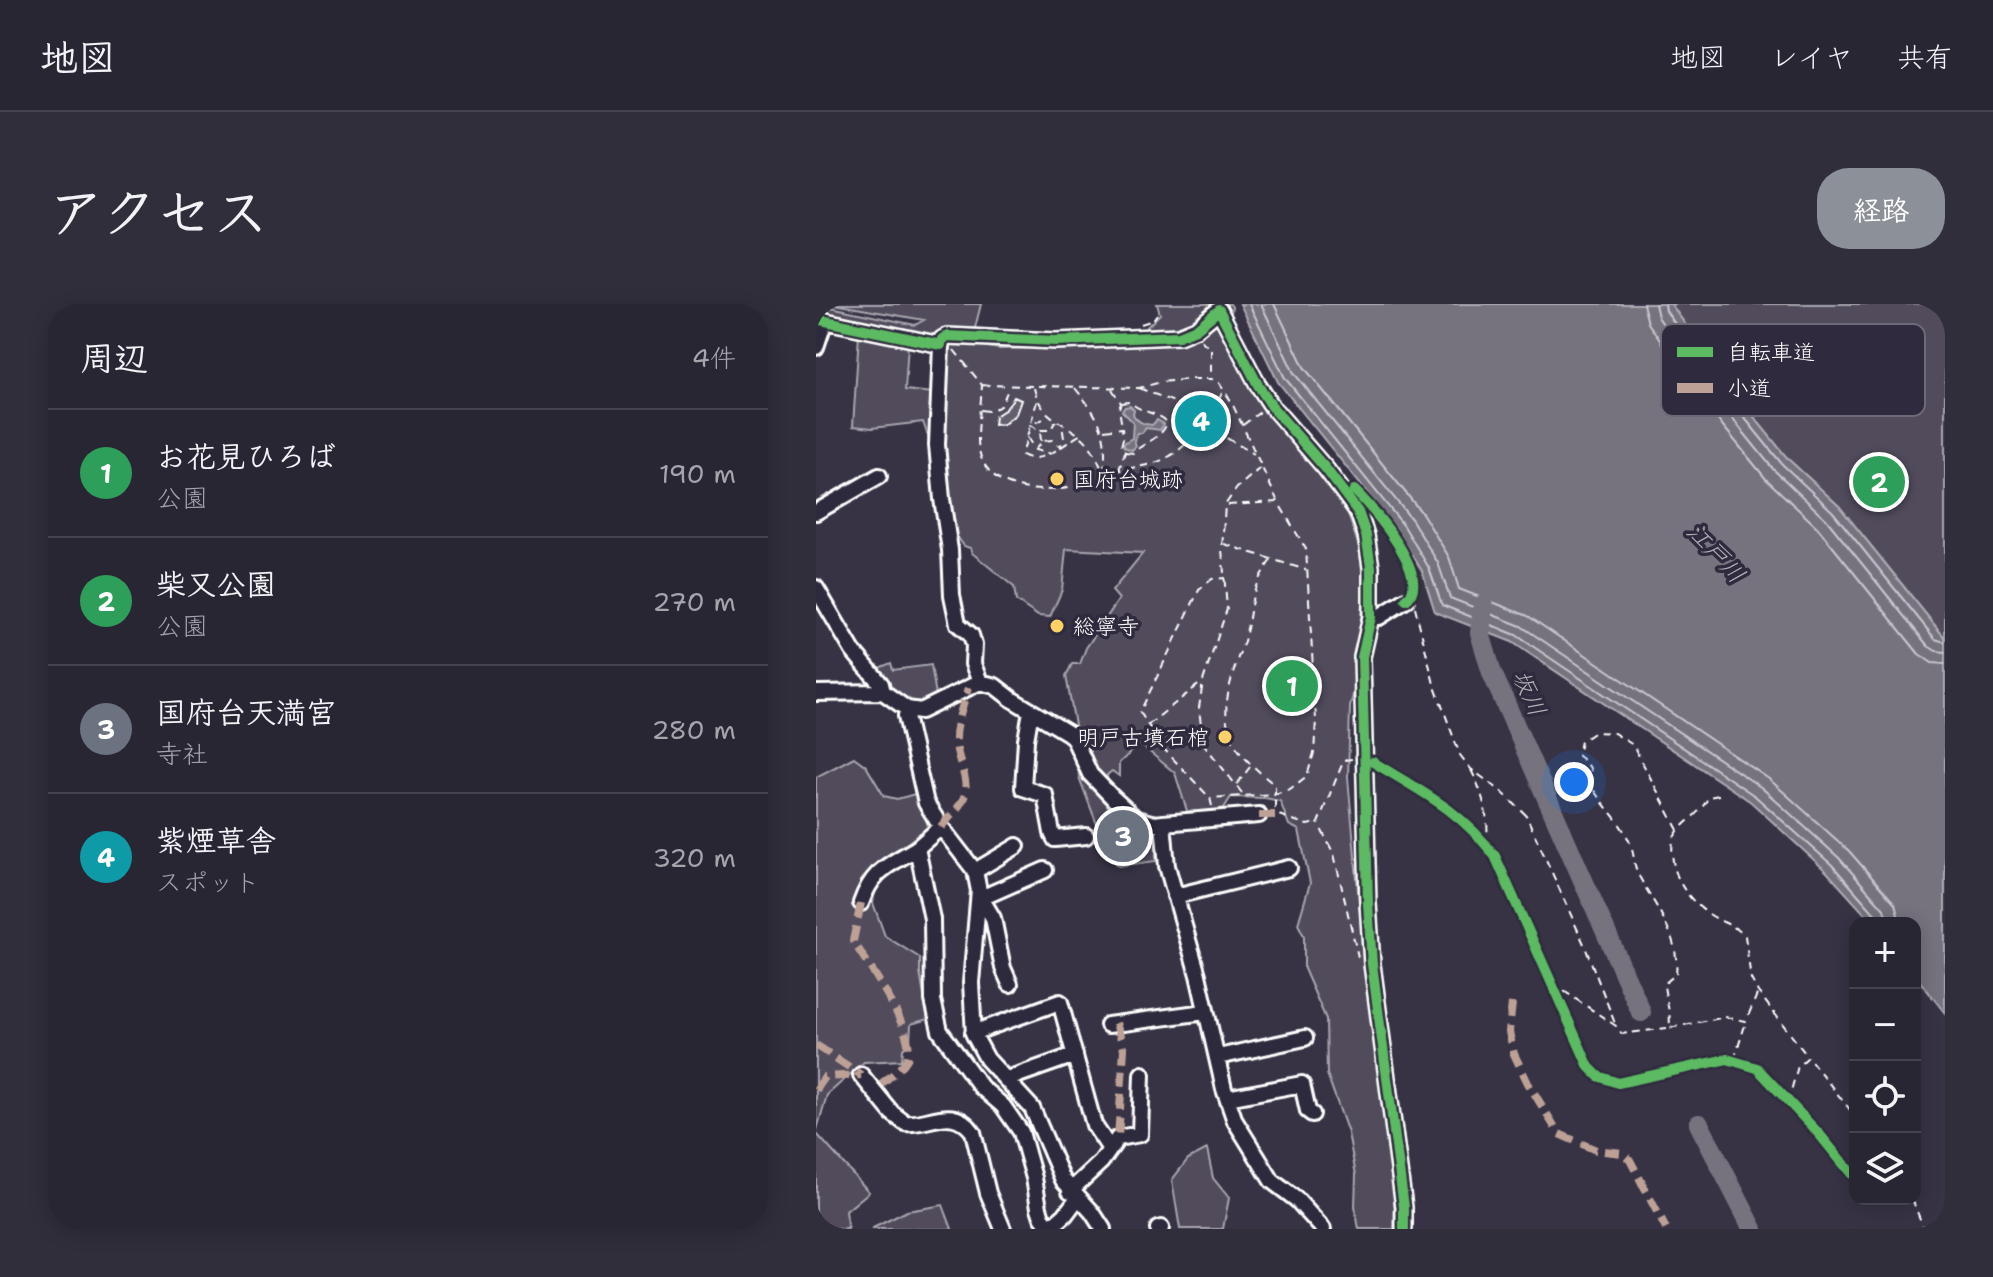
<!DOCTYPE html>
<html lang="ja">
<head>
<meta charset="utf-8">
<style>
	body { margin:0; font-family:"Shantell Sans","Klee One",sans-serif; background:#312e3c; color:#f1f3f6 }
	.controls { position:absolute; right:24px; bottom:24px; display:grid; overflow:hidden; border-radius:16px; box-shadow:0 4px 20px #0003 }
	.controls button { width:72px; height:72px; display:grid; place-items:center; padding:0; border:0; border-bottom:2px solid #45434f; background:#292634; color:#f1f3f6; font:40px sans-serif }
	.you { position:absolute; left:758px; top:478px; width:28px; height:28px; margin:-20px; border:6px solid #fff; border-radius:50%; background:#1a73e8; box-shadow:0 0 0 12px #1a73e833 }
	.badge { display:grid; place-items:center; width:52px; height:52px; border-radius:50%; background:#8c9099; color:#fff; font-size:26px; font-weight:700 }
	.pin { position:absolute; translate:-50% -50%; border:4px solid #fff; box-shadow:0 2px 8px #0006 }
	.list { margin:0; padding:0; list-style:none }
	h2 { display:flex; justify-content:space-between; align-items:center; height:104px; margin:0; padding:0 32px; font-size:34px }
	h2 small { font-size:26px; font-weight:400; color:#a5a5ac }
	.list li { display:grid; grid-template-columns:52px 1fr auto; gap:24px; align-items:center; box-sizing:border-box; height:128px; padding:0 32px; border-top:2px solid #45434f }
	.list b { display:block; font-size:30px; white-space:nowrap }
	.list p { margin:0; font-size:26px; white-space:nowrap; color:#a5a5ac }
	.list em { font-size:26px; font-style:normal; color:#a5a5ac }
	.icon { flex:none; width:44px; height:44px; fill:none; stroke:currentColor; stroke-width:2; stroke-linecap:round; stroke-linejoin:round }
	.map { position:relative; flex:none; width:1129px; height:925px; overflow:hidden; border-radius:32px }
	header { display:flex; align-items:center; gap:48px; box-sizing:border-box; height:112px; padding:0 40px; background:#292634; border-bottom:2px solid #45434f }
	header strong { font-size:38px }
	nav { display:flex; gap:44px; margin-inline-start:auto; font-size:28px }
	.intro { display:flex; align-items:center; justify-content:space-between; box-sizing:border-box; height:192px; padding:0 48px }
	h1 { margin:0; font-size:56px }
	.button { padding:20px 36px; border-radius:32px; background:#8c9099; color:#fff; font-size:28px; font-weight:700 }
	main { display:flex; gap:48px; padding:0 48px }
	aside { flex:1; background:#292634; border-radius:32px; box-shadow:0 4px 20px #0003 }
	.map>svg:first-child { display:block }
	.green { fill:#514c5c; stroke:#a8a6ae; stroke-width:2; fill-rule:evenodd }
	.water { fill:#76737f; stroke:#adabb2; stroke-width:2 }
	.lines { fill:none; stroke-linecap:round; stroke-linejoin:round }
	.shore { stroke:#c8c7cc; stroke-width:2 }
	.river { stroke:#76737f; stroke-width:20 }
	.building { fill:#635f6d; stroke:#fff; stroke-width:2 }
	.minor-casing { stroke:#fff; stroke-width:20 }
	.path { stroke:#fff; stroke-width:2; stroke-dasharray:8 6; stroke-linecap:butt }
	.minor { stroke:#2f2a3d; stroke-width:14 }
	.quiet { stroke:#bda197; stroke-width:8; stroke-dasharray:16 8; stroke-linecap:butt }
	.cycleway-casing { stroke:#2f2a3d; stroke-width:15 }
	.cycleway { stroke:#5cba63; stroke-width:10 }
	.poi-dot { fill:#ffd166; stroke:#2f2a3d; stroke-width:3 }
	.labels { text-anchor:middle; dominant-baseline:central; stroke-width:7; stroke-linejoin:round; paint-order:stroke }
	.poi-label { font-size:22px; fill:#fff; stroke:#2f2a3d; text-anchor:start }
	.water-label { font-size:24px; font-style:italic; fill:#b4b2b9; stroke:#2f2a3d }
	.key { fill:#2f2a3d; stroke:#6d6a77; stroke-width:2 }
	.key-label { font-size:22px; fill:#fff }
</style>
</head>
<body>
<header>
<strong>地図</strong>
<nav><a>地図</a><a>レイヤ</a><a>共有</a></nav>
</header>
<div class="intro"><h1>アクセス</h1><a class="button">経路</a></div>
<main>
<aside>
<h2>周辺<small>4件</small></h2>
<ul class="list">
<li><span class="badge" style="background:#2e9e5b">1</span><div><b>お花見ひろば</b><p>公園</p></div><em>190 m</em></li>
<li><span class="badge" style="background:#2e9e5b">2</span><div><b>柴又公園</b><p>公園</p></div><em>270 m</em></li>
<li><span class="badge" style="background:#6b7280">3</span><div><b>国府台天満宮</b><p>寺社</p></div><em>280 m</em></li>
<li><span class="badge" style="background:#0f9aa8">4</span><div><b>紫煙草舎</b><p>スポット</p></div><em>320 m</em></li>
</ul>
</aside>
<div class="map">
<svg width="1129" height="925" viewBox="0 0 1129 925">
	<rect width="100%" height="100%" fill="#373345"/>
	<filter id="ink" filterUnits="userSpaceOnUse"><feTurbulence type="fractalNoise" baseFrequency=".0125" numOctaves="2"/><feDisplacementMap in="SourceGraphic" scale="16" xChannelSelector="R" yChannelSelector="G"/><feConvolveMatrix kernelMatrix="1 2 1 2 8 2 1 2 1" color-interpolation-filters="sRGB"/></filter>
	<g filter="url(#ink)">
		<path class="green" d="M 0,0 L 99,21 L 108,16 L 17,0 L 165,0 L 155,40 L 183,45 L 329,41 L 328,26 L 344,10 L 341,0 L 414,0 L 416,3 L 414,16 L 462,119 L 530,204 L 545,249 L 547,286 L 540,378 L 534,403 L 532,473 L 550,677 L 579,867 L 578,925 L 543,925 L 539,903 L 540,871 L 532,829 L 511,770 L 510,715 L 488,665 L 488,632 L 482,620 L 494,579 L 483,526 L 473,521 L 464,497 L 449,494 L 415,493 L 408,504 L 387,510 L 371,507 L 359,469 L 324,440 L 303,459 L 303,472 L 296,467 L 291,471 L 293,499 L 315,517 L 340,529 L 340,557 L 303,562 L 293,552 L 263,473 L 259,421 L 250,372 L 256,360 L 264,360 L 270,344 L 303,295 L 296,287 L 327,249 L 250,245 L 246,286 L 234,313 L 222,312 L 200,297 L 198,283 L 156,249 L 154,244 L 148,242 L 138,228 L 130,183 L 107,118 L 56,124 L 37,122 L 43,30 L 0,20 ZM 92,39 L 121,47 L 117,89 L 89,86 Z
			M 855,0 L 1129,0 L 1129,334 L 1023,202 L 972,155 L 908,76 Z
			M 75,359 L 77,366 L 115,361 L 121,397 C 89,409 77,388 58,366 Z
			M 38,453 L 50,462 L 68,492 L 81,495 L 103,489 L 112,523 L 77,550 L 62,570 L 57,599 L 69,632 L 104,654 L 104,669 L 112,715 L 95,720 L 94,738 L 87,745 L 86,756 L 48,758 L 11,791 L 0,829 L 53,888 L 30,907 L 32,925 L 0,925 L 0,473 Z
			M 391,845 L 397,874 L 413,894 L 407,925 L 364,925 L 356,876 L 372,855 Z
			M 127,901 L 136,925 L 55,925 L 91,907 Z"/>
		<path class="water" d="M 424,0 L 855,0 L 908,76 L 972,155 L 1023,202 L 1129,334 L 1129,709 L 1099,671 L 1099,619 L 1057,619 L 1010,567 L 935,498 L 696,338 L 619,308 L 606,267 L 581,226 L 462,78 Z
			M 314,102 L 318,106 L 317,110 C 320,117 328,121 336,121 L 341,116 L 348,120 L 344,126 L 330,124 L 326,129 L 321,129 L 318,136 L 320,142 L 316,146 L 308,143 L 308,139 L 316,134 L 317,118 L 306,107 L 309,103 Z"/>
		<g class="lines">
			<path class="shore" d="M 433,0 L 469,74 L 588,222 L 613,264 L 626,301 L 700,331 L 939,492 L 1016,561 L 1060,611 L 1062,619
				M 445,0 L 478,69 L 596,216 L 622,259 L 634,294 L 705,322 L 946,484 L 1023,554 L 1068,605 L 1072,619
				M 458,0 L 488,63 L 606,209 L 633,253 L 643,285 L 712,312 L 953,475 L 1033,547 L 1079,600 L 1084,619
				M 827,0 L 832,19 L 885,95 L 950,175 L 1001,223 L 1103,350 L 1116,359 L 1129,360
				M 839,0 L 842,13 L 894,87 L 958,166 L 1010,215 L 1112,342 L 1120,347 L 1129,348
				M 849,0 L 850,7 L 902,81 L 966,160 L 1017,208 L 1119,335 L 1129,338"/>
			<path class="river" d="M 667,301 L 664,329 L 676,369 L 825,708
				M 883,820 L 937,925"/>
		</g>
		<path class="building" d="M 198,93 L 205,96 L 200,110 L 188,120 L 178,121 L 179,112 L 190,105 Z"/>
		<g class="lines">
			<defs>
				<path id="minor" d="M 0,15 L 125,41 L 126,35 L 131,32 L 240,37 L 363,32 L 380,25 L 403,6 L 442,81 L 457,104 L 510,165 L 542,208 L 550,231 L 555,263 L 555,313 L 546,353 L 552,599 L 556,660 L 588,903 L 588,925
					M 125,41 L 121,141 L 126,195 L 134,246 L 136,291 L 142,320 L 155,331 L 158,341 L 157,360 L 164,378
					M 0,43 L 9,16
					M 0,208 L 63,172
					M 0,284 L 37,347 L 65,380 L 67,388
					M 555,313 L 563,313 L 590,296
					M 0,389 L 67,388 L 91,405 L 105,407 L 164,378 L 179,382 L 197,396 L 252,429 L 257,433 L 274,470 L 297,494 L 320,515 L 339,520 L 347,519 L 351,562 L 382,671 L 408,785 L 419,817 L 456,877 L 481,896 L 507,925
					M 91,405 L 90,412 L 110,499 L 125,523 L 101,544 L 116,615 L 117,696 L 124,727 L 165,783 L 187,802 L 205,828 L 218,874 L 223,904 L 226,913 L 235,925
					M 215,407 L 210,436 L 207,484 L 229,491 L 236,529 L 239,535 L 270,532
					M 347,519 L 443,511
					M 125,523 L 159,567 L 164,592 L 177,614 L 187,664 L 194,680
					M 159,567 L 201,542
					M 163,586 L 155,679 L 158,731 L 171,755 L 216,804 L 247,876 L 276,908 L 287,925
					M 359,592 L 473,564
					M 165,594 L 229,566
					M 45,599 C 57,565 72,562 101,544
					M 292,721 L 389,708
					M 157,729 L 244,698 L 278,821 L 294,845
					M 402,753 L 489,734
					M 45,771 L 76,809 L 89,819 C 114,822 136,799 157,828 L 172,889 L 187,925
					M 191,775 L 259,751
					M 411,794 L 486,780 L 492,807 L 496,810
					M 254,887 L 285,858 L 302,834 L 324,830 L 326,770
					M 233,925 L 249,911 L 261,895
					M 342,925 L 345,924"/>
			</defs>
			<use href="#minor" class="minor-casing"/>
			<path class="path" d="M 325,20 L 337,16 L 341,10
				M 385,36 L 395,46 L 395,73
				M 138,46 L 166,81 C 165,99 162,118 162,136 C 163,188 224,191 262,182 C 272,179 280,172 290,169 C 311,163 334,164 354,152 C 367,145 375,133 388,126 L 409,133 L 438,150
				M 166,81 L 323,84 L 345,78 L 378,75 L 396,75 L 403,79 L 415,97 L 462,198 L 490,245 L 500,416 L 498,449 L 491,472 L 474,485 L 459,490 L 394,494
				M 218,84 C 225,112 241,115 262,130 C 275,139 281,154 287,168
				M 259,84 C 284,115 292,127 288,168
				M 323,84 L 358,98 L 388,126 L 407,87
				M 296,85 L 305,99 L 303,105 L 306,123
				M 221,97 L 206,151 C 226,162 247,140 264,131
				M 305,99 L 314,98 C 325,109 342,108 351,118 C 348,133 328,138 317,149 L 309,148
				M 165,106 L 174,107 L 185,102 L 193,83
				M 427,121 L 444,108
				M 224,126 L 234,126 L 240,117
				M 288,126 L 306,124 L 307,134 L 305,143 L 309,148 L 303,166
				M 211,133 L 219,146 L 233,149
				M 225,137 L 224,127 L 214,121 L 232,113
				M 219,146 L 226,137 L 236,136 L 244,143 L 248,134 L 246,121
				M 412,201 L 461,198
				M 553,201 C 569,220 600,261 598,286
				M 408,240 L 490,266
				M 455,256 C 431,289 438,300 428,337 C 426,344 422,352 420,360 C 400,421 410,442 459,481 L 459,509
				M 599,303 L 618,380 L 644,451 L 655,465 L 686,488 L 710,511 L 768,640 L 800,722
				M 332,421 L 386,378
				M 536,455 L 528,456 L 502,519 L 518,550 L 542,653
				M 655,466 C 666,486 675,518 670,540
				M 421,480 L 434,463
				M 426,489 L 387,439 L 383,404 L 387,377 L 411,305 L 406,245 L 409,201 L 421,184 L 444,164
				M 903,491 L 892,493 C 886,511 860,521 857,537 C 852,568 871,597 896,612 C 907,619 920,622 929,632 L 935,675 L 942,688 L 992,753
				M 396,502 L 394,494 L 345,442 L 324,408 L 383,286 L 396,275 L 409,274
				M 463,511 L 491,521 L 501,519
				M 862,526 L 817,441 L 798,429 L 779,428 L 765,437 L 762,452 C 785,468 769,473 779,488 C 791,506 806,519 814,539 C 819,550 817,564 824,574 C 841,605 864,633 860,670 L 848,680 C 849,696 856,709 853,724 L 909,713 L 930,717 L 942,688
				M 736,679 L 800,722 L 806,730 L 851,724
				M 918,756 L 930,718
				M 972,798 L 982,762 L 992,753 L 1039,812
				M 1096,895 L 1108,925"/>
			<use href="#minor" class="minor"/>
			<path class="quiet" d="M 443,511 L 463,511
				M 125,523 C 132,514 144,504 148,493 C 154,475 141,457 140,439 C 139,420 147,402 152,384
				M 45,599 L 37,637 C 51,659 103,732 91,755 C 85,766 69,776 59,785
				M 696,699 L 693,728 L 698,750 L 712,779 L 743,830 L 780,846 L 806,849 L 814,856 L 850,925
				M 300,719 L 308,745 L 302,834
				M 0,741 L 45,771
				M 0,786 L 9,773 L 45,771"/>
			<defs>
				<path id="cycleway" d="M 0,15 L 125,41 L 126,35 L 131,32 L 240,37 L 363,32 L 380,25 L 403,6 L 442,81 L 457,104 L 510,165 L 542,208 L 550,231 L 555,263 L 555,313 L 546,353 L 552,599 L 556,660 L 588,903 L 588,925
					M 538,186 C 556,203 618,274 590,296
					M 557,458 C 606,488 643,505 679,552 L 773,763 L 782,772 L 802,779 L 911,755 L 941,764 L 1004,831 L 1039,874"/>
			</defs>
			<use href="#cycleway" class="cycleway-casing"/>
			<use href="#cycleway" class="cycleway"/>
		</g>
	</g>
	<g class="poi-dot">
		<circle cx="241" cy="175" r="8"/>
		<circle cx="241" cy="322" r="8"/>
		<circle cx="409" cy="433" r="8"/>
	</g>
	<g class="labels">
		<g class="poi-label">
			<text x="257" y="175">国府台城跡</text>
			<text x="257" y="322">総寧寺</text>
			<text x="393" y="433" text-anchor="end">明戸古墳石棺</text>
		</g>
		<g class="water-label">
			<text transform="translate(900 249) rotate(47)">江戸川</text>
			<text transform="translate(713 389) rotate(66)">坂川</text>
		</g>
	</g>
	<rect x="845" y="20" width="264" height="92" rx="12" class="key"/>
	<rect x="861" y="43" width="36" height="10" fill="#5cba63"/>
	<rect x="861" y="79" width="36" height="10" fill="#bda197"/>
	<g class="key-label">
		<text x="911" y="56">自転車道</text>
		<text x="911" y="92">小道</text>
	</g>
</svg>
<div class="controls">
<button>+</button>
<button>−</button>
<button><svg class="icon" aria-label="locate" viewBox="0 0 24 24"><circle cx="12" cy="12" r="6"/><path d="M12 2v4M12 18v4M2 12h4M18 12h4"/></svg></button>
<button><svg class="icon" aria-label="layers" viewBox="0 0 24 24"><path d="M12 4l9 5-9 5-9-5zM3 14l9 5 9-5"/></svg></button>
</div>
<div class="you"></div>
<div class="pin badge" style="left:476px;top:382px;background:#2e9e5b">1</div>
<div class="pin badge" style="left:1063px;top:178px;background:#2e9e5b">2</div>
<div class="pin badge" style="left:307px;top:532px;background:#6b7280">3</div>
<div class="pin badge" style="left:385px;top:117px;background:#0f9aa8">4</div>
</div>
</main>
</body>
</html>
